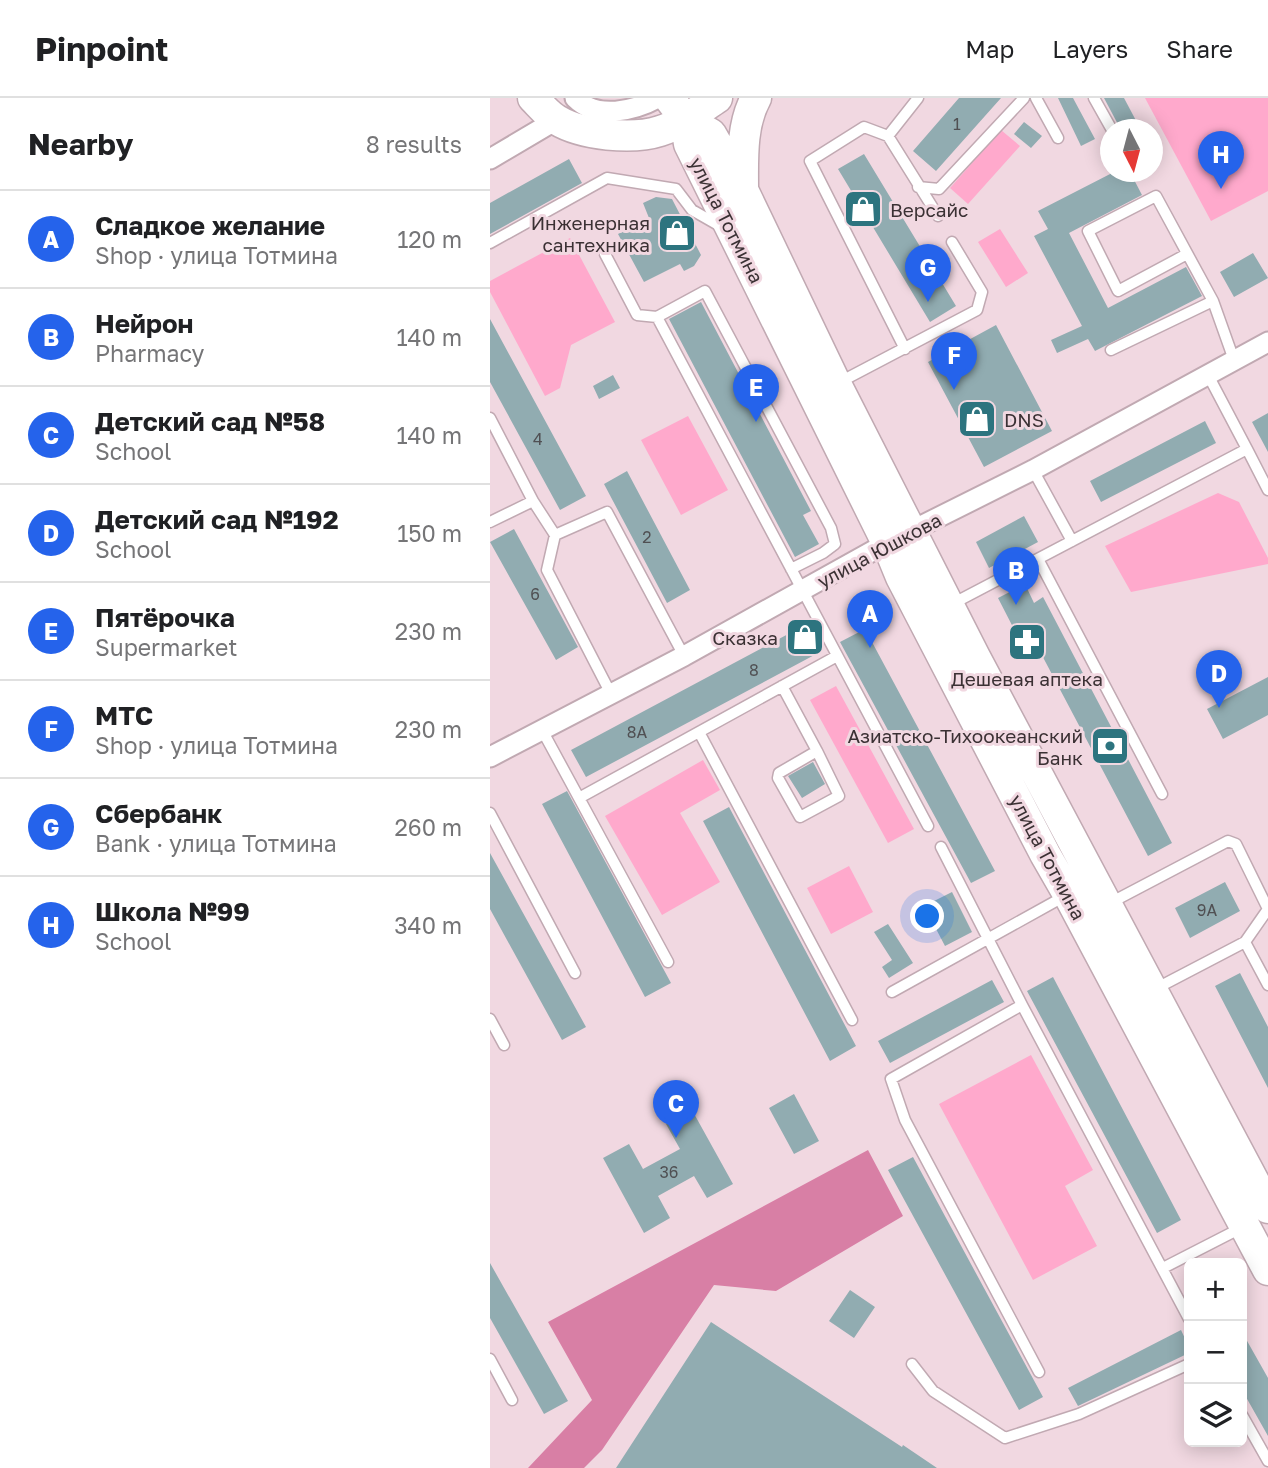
<!DOCTYPE html>
<html lang="en">
<head>
<meta charset="utf-8">
<style>
	body { margin:0; font-family:"Golos Text",sans-serif; background:#f6f6f6; color:#202124 }
	.controls { position:absolute; right:21px; bottom:21px; display:grid; overflow:hidden; border-radius:10px; box-shadow:0 4px 18px #0003 }
	.controls button { width:63px; height:63px; display:grid; place-items:center; padding:0; border:0; border-bottom:2px solid #e0e0e0; background:#fff; color:#202124; font:35px sans-serif }
	.compass { position:absolute; left:610px; top:21px; width:63px; height:63px; border-radius:50%; background:#fff; box-shadow:0 4px 18px #0003; rotate:174deg }
	.you { position:absolute; left:438px; top:819px; width:24px; height:24px; margin:-18px; border:5px solid #fff; border-radius:50%; background:#1a73e8; box-shadow:0 0 0 10px #1a73e833 }
	.badge { display:grid; place-items:center; width:46px; height:46px; border-radius:50%; background:#2563eb; color:#fff; font-size:23px; font-weight:700 }
	.pin { position:absolute; translate:-50% -58px; filter:drop-shadow(0 2px 4px #0008) }
	.pin::after { content:''; position:absolute; top:37px; width:24px; height:21px; background:inherit; clip-path:polygon(0 0,100% 0,50% 100%) }
	.list { margin:0; padding:0; list-style:none }
	h2 { display:flex; justify-content:space-between; align-items:center; height:91px; margin:0; padding:0 28px; font-size:30px }
	h2 small { font-size:23px; font-weight:400; color:#757577 }
	.list li { display:grid; grid-template-columns:46px 1fr auto; gap:21px; align-items:center; box-sizing:border-box; height:98px; padding:0 28px; border-top:2px solid #e0e0e0 }
	.list b { display:block; font-size:26px; white-space:nowrap }
	.list p { margin:0; font-size:23px; white-space:nowrap; color:#757577 }
	.list em { font-size:23px; font-style:normal; color:#757577 }
	.icon { flex:none; width:38px; height:38px; fill:none; stroke:currentColor; stroke-width:2; stroke-linecap:round; stroke-linejoin:round }
	.map { position:relative; flex:none; width:778px; height:1370px; overflow:hidden }
	header { display:flex; align-items:center; gap:42px; box-sizing:border-box; height:98px; padding:0 35px; background:#fff; border-bottom:2px solid #e0e0e0 }
	header strong { font-size:33px }
	nav { display:flex; gap:38px; margin-inline-start:auto; font-size:24px }
	main { display:flex }
	aside { flex:1; background:#fff }
	.map>svg:first-child { display:block }
	.green { fill:#ffa9cc }
	.forest { fill:#d87fa5 }
	.building { fill:#91acb1 }
	.lines { fill:none; stroke-linecap:round; stroke-linejoin:round }
	.service-casing { stroke:#c1a9b2; stroke-width:13 }
	.minor-casing { stroke:#c1a9b2; stroke-width:23 }
	.primary-casing { stroke:#c1a9b2; stroke-width:33 }
	.service { stroke:#fff; stroke-width:10 }
	.minor { stroke:#fff; stroke-width:19 }
	.primary { stroke:#fff; stroke-width:30 }
	.labels { text-anchor:middle; dominant-baseline:central; stroke-width:6; stroke-linejoin:round; paint-order:stroke }
	.number-label { font-size:16px; fill:#505053 }
	.poi-label { font-size:19px; fill:#3b3134; stroke:#f1d8e1; text-anchor:end }
	.street-label { font-size:19px; fill:#3b3134; stroke:#f1d8e1 }
</style>
</head>
<body>
<header>
<strong>Pinpoint</strong>
<nav><a>Map</a><a>Layers</a><a>Share</a></nav>
</header>
<main>
<aside>
<h2>Nearby<small>8 results</small></h2>
<ul class="list">
<li><span class="badge">A</span><div><b>Сладкое желание</b><p>Shop · улица Тотмина</p></div><em>120 m</em></li>
<li><span class="badge">B</span><div><b>Нейрон</b><p>Pharmacy</p></div><em>140 m</em></li>
<li><span class="badge">C</span><div><b>Детский сад №58</b><p>School</p></div><em>140 m</em></li>
<li><span class="badge">D</span><div><b>Детский сад №192</b><p>School</p></div><em>150 m</em></li>
<li><span class="badge">E</span><div><b>Пятёрочка</b><p>Supermarket</p></div><em>230 m</em></li>
<li><span class="badge">F</span><div><b>МТС</b><p>Shop · улица Тотмина</p></div><em>230 m</em></li>
<li><span class="badge">G</span><div><b>Сбербанк</b><p>Bank · улица Тотмина</p></div><em>260 m</em></li>
<li><span class="badge">H</span><div><b>Школа №99</b><p>School</p></div><em>340 m</em></li>
</ul>
</aside>
<div class="map">
<svg width="778" height="1370" viewBox="0 0 778 1370">
	<rect width="100%" height="100%" fill="#f1d8e1"/>
	<path class="green" d="M 655,0 L 778,0 L 778,93 L 721,123 Z
		M 511,32 L 530,48 L 478,106 L 460,90 Z
		M 510,131 L 538,175 L 516,189 L 488,144 Z
		M 80,140 L 125,224 L 81,247 L 70,290 L 55,298 L 0,194 L 0,183 Z
		M 198,318 L 238,392 L 191,417 L 151,342 Z
		M 728,395 L 749,404 L 778,460 L 778,466 L 641,494 L 615,448 Z
		M 346,588 L 424,731 L 398,745 L 320,602 Z
		M 213,662 L 230,692 L 190,715 L 230,784 L 172,817 L 115,718 Z
		M 359,768 L 383,814 L 341,836 L 317,790 Z
		M 541,957 L 603,1072 L 575,1088 L 607,1148 L 543,1182 L 449,1006 Z"/>
	<path class="forest" d="M 378,1052 L 413,1118 L 286,1193 L 224,1187 L 112,1352 L 94,1370 L 38,1370 L 102,1302 L 58,1224 Z"/>
	<path class="building" d="M 469,0 L 511,0 L 446,73 L 423,53 Z
		M 568,0 L 583,0 L 605,41 L 591,48 Z
		M 614,0 L 634,0 L 651,32 L 631,32 Z
		M 534,24 L 552,38 L 541,50 L 524,36 Z
		M 374,56 L 466,208 L 440,224 L 348,71 Z
		M 79,61 L 92,85 L 0,136 L 0,105 Z
		M 624,74 L 640,74 L 652,97 L 579,135 L 618,210 L 696,169 L 712,198 L 605,253 L 598,241 L 567,255 L 561,242 L 592,228 L 544,138 L 558,131 L 548,113 Z
		M 166,99 L 182,101 L 211,157 L 204,168 L 194,173 L 190,166 L 154,184 L 128,136 L 159,120 L 153,105 Z
		M 763,155 L 778,180 L 744,199 L 730,174 Z
		M 211,204 L 321,413 L 313,417 L 329,446 L 305,459 L 179,221 Z
		M 0,221 L 96,398 L 70,412 L 0,284 Z
		M 506,227 L 562,333 L 494,369 L 438,264 Z
		M 123,277 L 130,290 L 109,301 L 103,288 Z
		M 778,315 L 778,354 L 762,324 Z
		M 715,323 L 726,345 L 611,404 L 600,383 Z
		M 137,373 L 200,492 L 177,505 L 114,386 Z
		M 534,418 L 548,444 L 499,470 L 486,444 Z
		M 24,431 L 88,549 L 66,562 L 0,444 Z
		M 535,486 L 544,505 L 553,499 L 682,745 L 658,758 L 537,529 L 526,535 L 508,500 Z
		M 315,527 L 330,554 L 96,679 L 81,652 Z
		M 375,531 L 505,773 L 481,785 L 350,544 Z
		M 778,579 L 778,617 L 733,641 L 717,611 Z
		M 323,664 L 335,686 L 312,700 L 298,678 Z
		M 77,693 L 181,885 L 155,899 L 52,706 Z
		M 239,709 L 366,948 L 340,963 L 213,723 Z
		M 0,755 L 96,929 L 72,942 L 0,811 Z
		M 735,784 L 750,813 L 700,840 L 685,810 Z
		M 462,794 L 482,834 L 455,848 L 434,808 Z
		M 398,826 L 423,865 L 399,880 L 392,869 L 402,862 L 384,834 Z
		M 750,875 L 778,929 L 778,990 L 725,888 Z
		M 563,879 L 691,1122 L 667,1135 L 537,893 Z
		M 502,882 L 514,904 L 400,965 L 388,943 Z
		M 304,996 L 329,1043 L 304,1056 L 279,1010 Z
		M 202,1012 L 243,1086 L 217,1100 L 204,1078 L 168,1098 L 180,1120 L 154,1135 L 113,1060 L 139,1046 L 153,1071 L 190,1051 L 176,1026 Z
		M 423,1059 L 553,1299 L 529,1312 L 398,1072 Z
		M 0,1165 L 78,1303 L 54,1316 L 0,1220 Z
		M 360,1192 L 385,1209 L 364,1240 L 339,1223 Z
		M 221,1224 L 412,1349 L 413,1347 L 447,1370 L 126,1370 Z
		M 691,1232 L 699,1249 L 699,1255 L 588,1308 L 578,1290 Z
		M 752,1234 L 778,1280 L 778,1338 L 752,1292 Z"/>
	<g class="lines">
		<defs>
			<path id="service" d="M 428,0 L 398,38 L 448,118
				M 546,0 L 568,40
				M 604,0 L 622,32
				M 398,38 L 374,29 L 320,63 L 415,251
				M 428,89 L 449,91 L 534,0
				M 0,145 L 117,80 L 186,91 L 202,112 L 230,128
				M 115,156 L 147,217 L 167,219
				M 697,156 L 628,193 L 598,133 L 666,98 L 723,203 L 744,262
				M 621,252 L 723,203
				M 348,285 L 487,212 L 492,194 L 462,144
				M 0,320 L 43,403
				M 757,351 L 778,392
				M 543,372 L 582,443
				M 0,424 L 43,403 L 65,437 L 57,472 L 121,596
				M 65,437 L 117,414 L 194,558
				M 548,461 L 672,696
				M 301,471 L 333,455 L 345,446 L 341,430 L 215,193 L 167,219 L 438,728
				M 462,506 L 757,351 L 718,277
				M 292,588 L 327,653 L 289,675 L 288,680 L 310,719 L 349,698 L 327,653
				M 52,632 L 89,700 L 347,558
				M 209,634 L 362,922
				M 89,700 L 178,864
				M 0,715 L 85,875
				M 451,749 L 532,907 L 699,1221
				M 620,805 L 738,743 L 746,746 L 778,811
				M 755,844 L 778,811
				M 665,891 L 755,844 L 778,887
				M 402,894 L 575,798
				M 532,907 L 401,981 L 415,1022 L 549,1274
				M 0,921 L 14,947
				M 673,1170 L 753,1129
				M 0,1261 L 22,1302
				M 422,1266 L 443,1293 L 515,1340 L 589,1316 L 699,1266
				M 752,1317 L 778,1363"/>
			<path id="minor" d="M 85,0 C 107,22 144,13 168,0
				M 0,61 L 66,22
				M 0,659 L 194,558 L 397,445 L 543,372 L 778,244"/>
			<path id="primary" d="M 43,0 C 50,7 58,17 67,22 C 92,37 142,42 170,33 C 190,27 209,12 227,0
				M 179,0 L 195,21 L 221,36 L 253,92 L 346,286 L 485,559 L 778,1110
				M 195,21 L 199,46 L 397,445 L 411,479 L 555,756 L 578,796 L 778,1172
				M 253,92 C 253,62 251,27 266,0"/>
		</defs>
		<use href="#service" class="service-casing"/>
		<use href="#minor" class="minor-casing"/>
		<use href="#primary" class="primary-casing"/>
		<use href="#service" class="service"/>
		<use href="#minor" class="minor"/>
		<use href="#primary" class="primary"/>
	</g>
	<defs>
		<symbol id="shop-square" viewBox="-11 -11 22 22"><rect x="-9" y="-9" width="18" height="18" rx="4" fill="#2d747f" stroke="#f1d8e1"/><path d="M-5-2.5h2.3a2.7 3.5 0 0 1 5.4 0H5L5.5 6h-11ZM-1.5-2.5h3a1.5 2.3 0 0 0-3 0Z" fill="#fff"/></symbol>
		<symbol id="pharmacy-square" viewBox="-11 -11 22 22"><rect x="-9" y="-9" width="18" height="18" rx="4" fill="#2d747f" stroke="#f1d8e1"/><path d="M-2-6h4v4h4v4h-4v4h-4v-4h-4v-4h4Z" fill="#fff"/></symbol>
		<symbol id="bank-square" viewBox="-11 -11 22 22"><rect x="-9" y="-9" width="18" height="18" rx="4" fill="#2d747f" stroke="#f1d8e1"/><path d="M-6-4H6V4H-6ZM0-2.3a2.3 2.3 0 1 0 0 4.6a2.3 2.3 0 1 0 0-4.6Z" fill="#fff"/></symbol>
	</defs>
	<g fill-rule="evenodd">
		<use href="#shop-square" x="351" y="89" width="44" height="44"/>
		<use href="#shop-square" x="165" y="113" width="44" height="44"/>
		<use href="#shop-square" x="465" y="299" width="44" height="44"/>
		<use href="#shop-square" x="293" y="517" width="44" height="44"/>
		<use href="#pharmacy-square" x="515" y="522" width="44" height="44"/>
		<use href="#bank-square" x="598" y="626" width="44" height="44"/>
	</g>
	<g class="labels">
		<g class="number-label">
			<text x="467" y="26">1</text>
			<text x="48" y="341">4</text>
			<text x="157" y="439">2</text>
			<text x="45" y="496">6</text>
			<text x="264" y="572">8</text>
			<text x="147" y="634">8А</text>
			<text x="717" y="812">9А</text>
			<text x="179" y="1074">36</text>
		</g>
		<g class="poi-label">
			<text x="400" y="111" text-anchor="start">Версайс</text>
			<text x="160" y="124">Инженерная<tspan x="160" dy="22">сантехника</tspan></text>
			<text x="514" y="321" text-anchor="start">DNS</text>
			<text x="288" y="539">Сказка</text>
			<text x="537" y="580" text-anchor="middle">Дешевая аптека</text>
			<text x="593" y="637">Азиатско-Тихоокеанский<tspan x="593" dy="22">Банк</tspan></text>
		</g>
		<g class="street-label">
			<text transform="translate(237 122) rotate(63)">улица Тотмина</text>
			<text transform="translate(389 452) rotate(-28)">улица Юшкова</text>
			<text transform="translate(558 759) rotate(62)">улица Тотмина</text>
		</g>
	</g>
</svg>
<div class="controls">
<button>+</button>
<button>−</button>
<button><svg class="icon" aria-label="layers" viewBox="0 0 24 24"><path d="M12 4l9 5-9 5-9-5zM3 14l9 5 9-5"/></svg></button>
</div>
<svg class="compass" viewBox="-18 -18 36 36"><path d="M0-13l5 13h-10z" fill="#e53935"/><path d="M0 13l5-13h-10z" fill="#757577"/></svg>
<div class="you"></div>
<div class="pin badge" style="left:380px;top:550px">A</div>
<div class="pin badge" style="left:526px;top:507px">B</div>
<div class="pin badge" style="left:186px;top:1040px">C</div>
<div class="pin badge" style="left:729px;top:610px">D</div>
<div class="pin badge" style="left:266px;top:324px">E</div>
<div class="pin badge" style="left:464px;top:292px">F</div>
<div class="pin badge" style="left:438px;top:204px">G</div>
<div class="pin badge" style="left:731px;top:91px">H</div>
</div>
</main>
</body>
</html>
